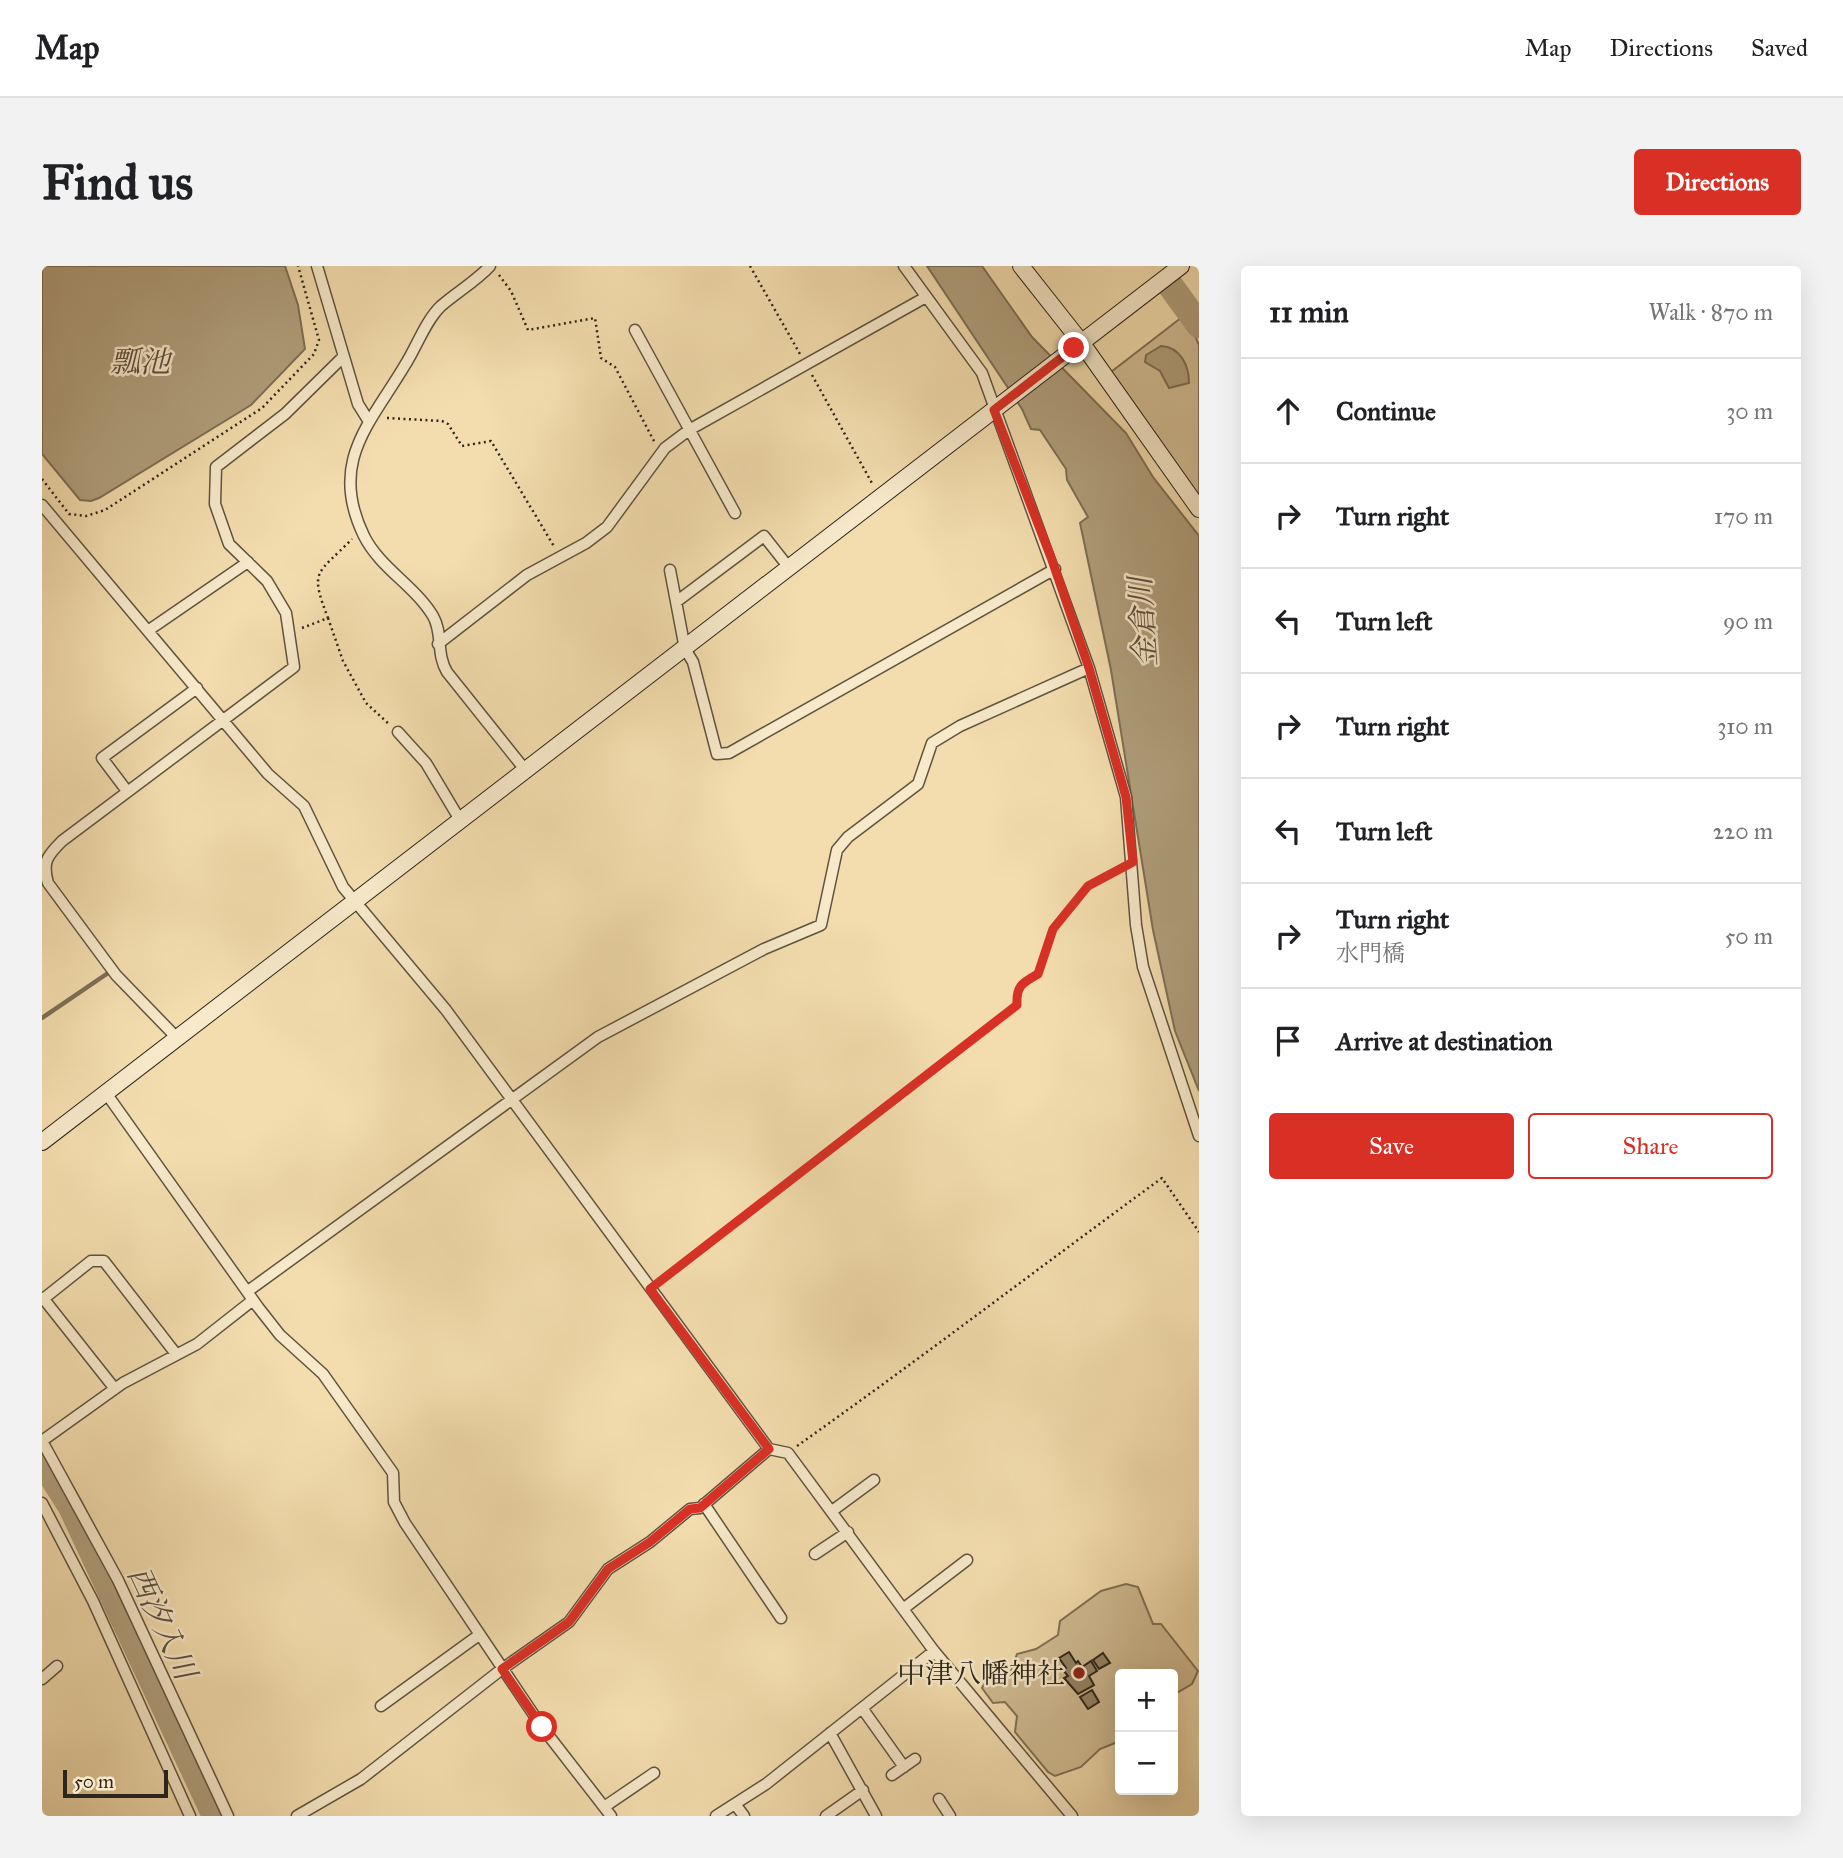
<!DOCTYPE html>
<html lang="en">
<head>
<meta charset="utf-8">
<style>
	body { margin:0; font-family:"IM FELL Great Primer","Noto Serif JP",serif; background:#f2f2f2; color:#202124 }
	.controls { position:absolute; right:21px; bottom:21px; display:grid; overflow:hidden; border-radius:7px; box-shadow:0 7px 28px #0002 }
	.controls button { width:63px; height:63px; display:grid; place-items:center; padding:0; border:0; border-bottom:2px solid #e0e0e0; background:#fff; color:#202124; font:35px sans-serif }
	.scale { position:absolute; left:21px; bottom:18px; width:105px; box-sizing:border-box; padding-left:7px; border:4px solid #2e261c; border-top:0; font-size:19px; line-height:24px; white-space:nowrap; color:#2e261c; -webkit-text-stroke:5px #f7e9ca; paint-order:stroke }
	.stop { position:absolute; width:21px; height:21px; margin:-16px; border:5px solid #d93025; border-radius:50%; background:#fff }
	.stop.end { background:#d93025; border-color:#fff; box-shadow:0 2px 7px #0008 }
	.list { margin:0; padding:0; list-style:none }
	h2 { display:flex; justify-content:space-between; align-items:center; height:91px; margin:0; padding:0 28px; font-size:30px }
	h2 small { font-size:23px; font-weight:400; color:#757577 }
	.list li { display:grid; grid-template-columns:46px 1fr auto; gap:21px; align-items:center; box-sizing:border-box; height:105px; padding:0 28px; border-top:2px solid #e0e0e0 }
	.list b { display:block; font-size:26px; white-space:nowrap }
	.list p { margin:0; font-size:23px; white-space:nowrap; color:#757577 }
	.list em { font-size:23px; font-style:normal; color:#757577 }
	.actions { display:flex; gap:14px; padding:21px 28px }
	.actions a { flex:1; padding:16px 0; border:2px solid #d93025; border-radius:7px; text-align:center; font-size:24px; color:#d93025 }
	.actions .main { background:#d93025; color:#fff }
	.icon { flex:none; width:38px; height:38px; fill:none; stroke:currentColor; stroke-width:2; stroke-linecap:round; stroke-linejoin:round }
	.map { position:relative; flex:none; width:1157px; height:1550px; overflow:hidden; border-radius:7px }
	header { display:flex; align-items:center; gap:42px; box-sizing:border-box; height:98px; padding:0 35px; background:#fff; border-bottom:2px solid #e0e0e0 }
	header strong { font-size:33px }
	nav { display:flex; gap:38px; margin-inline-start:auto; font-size:24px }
	.intro { display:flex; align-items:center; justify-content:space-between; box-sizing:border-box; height:168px; padding:0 42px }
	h1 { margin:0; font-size:49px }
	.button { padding:18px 32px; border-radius:7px; background:#d93025; color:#fff; font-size:24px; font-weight:700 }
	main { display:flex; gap:42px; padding:0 42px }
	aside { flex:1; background:#fff; border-radius:7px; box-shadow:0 7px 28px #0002 }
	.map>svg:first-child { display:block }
	.green { fill:#d2be95; stroke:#807258; stroke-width:2 }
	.water { fill:#b09f7c; stroke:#7c6f56; stroke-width:2 }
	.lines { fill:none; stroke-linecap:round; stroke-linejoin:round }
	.stream { stroke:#7c6f56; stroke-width:4.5 }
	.river { stroke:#b09f7c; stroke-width:26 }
	.building { fill:#948568; stroke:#2e261c; stroke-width:2 }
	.street-casing { stroke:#5f5440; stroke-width:13 }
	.secondary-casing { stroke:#2e261c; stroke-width:18 }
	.path { stroke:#2e261c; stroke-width:2.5; stroke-dasharray:2 3.5; stroke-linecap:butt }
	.street { stroke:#f7e9ca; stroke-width:10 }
	.secondary { stroke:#f7e9ca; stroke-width:16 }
	.route { stroke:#d93025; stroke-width:9 }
	.poi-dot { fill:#8f2418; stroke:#f7e9ca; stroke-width:2.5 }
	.labels { text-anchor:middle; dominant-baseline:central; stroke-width:5; stroke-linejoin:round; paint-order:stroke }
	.poi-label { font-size:28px; fill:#2e261c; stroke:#f7e9ca; text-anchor:end }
	.water-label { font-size:30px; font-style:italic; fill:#5c503e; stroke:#f7e9ca }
</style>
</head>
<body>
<header>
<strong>Map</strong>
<nav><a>Map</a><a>Directions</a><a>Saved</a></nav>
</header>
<div class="intro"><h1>Find us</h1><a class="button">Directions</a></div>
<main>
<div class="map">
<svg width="1157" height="1550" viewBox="0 0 1157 1550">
	<rect width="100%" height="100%" fill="#f3ddae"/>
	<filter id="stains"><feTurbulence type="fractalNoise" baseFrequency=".00286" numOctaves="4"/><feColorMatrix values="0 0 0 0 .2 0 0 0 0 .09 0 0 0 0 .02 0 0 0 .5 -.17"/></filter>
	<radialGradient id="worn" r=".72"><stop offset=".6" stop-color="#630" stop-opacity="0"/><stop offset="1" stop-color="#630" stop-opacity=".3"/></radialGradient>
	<path class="green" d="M 1144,48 L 1157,79 L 1157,230 L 1069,106 Z
		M 1084,1318 L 1096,1321 L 1111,1358 L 1119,1358 L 1156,1405 L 1150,1418 L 1131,1429 L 1131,1408 L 1078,1408 L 1078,1475 L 1058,1483 L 1039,1501 L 1013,1510 L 1006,1506 L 973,1466 L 975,1450 L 963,1436 L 951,1437 L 940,1422 L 945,1413 L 969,1405 L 975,1388 L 994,1383 L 1016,1369 L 1018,1355 L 1059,1325 Z"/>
	<path class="water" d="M 0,0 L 243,0 L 256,39 L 263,83 L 209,139 L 57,232 L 49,235 L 38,234 L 0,188 Z
		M 885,0 L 940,0 L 990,71 L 1084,167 L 1111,211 L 1157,270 L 1157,825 L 1133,765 L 1111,664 L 1069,404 L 1038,257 L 1046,251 L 1025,214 L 1024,203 L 998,164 L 989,163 L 980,143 Z
		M 1119,80 C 1138,81 1147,99 1147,117 L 1127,122 L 1118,105 L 1103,96 L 1104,89 Z"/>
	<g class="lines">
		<path class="stream" d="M 0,752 L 69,705"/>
		<path class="river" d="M 1128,19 L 1157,59
			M 0,1195 L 29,1241 L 173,1550"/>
	</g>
	<path class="building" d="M 1027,1386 L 1034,1397 L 1036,1395 L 1040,1401 L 1049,1395 L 1055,1405 L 1047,1410 L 1052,1419 L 1036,1428 L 1022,1412 L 1026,1410 L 1021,1404 L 1024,1402 L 1017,1392 Z
		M 1061,1387 L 1068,1397 L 1057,1403 L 1051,1394 Z
		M 1050,1424 L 1057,1436 L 1046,1443 L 1038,1431 Z"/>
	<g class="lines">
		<defs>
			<path id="street" d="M 275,0 L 316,138 L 326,154
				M 448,0 C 433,16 415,26 399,40 C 384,54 374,82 363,99 C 328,158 286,196 322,270 C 338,302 373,320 391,350 C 401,367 394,388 405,406 L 484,505
				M 862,0 L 940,107 L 1047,402 L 1084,531 L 1094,659 L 1101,701 L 1157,870
				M 593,64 L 693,247
				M 0,239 L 226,508 L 262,540 L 301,621 L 404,744 L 727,1183 L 746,1187 L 892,1385 L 1030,1550
				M 628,304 L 643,383 L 651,396 L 675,488 L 687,487 L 1013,303
				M 634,336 L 722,270 L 748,303
				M 107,364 L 206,296
				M 396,378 L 485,309 L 544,277 L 565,261 L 623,182 L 647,164 L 884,31
				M 356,466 L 384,497 L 418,554
				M 85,525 L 60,492 L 155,422
				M 135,772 L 74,709 L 6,617 C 0,596 5,590 20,575 L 252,401 L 244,347 L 225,315 L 187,278 L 173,238 L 174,201 L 243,148 L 301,91
				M 64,827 L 216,1041 L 238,1069 L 281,1108 L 351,1207 L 352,1236 L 363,1257 L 500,1461 L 569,1550
				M 206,1025 L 556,771 L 722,683 L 779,659 L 795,584 L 806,571 L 876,518 L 890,477 L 918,460 L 1047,402
				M 1,1032 L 73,1123
				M 0,1034 L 49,995 L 62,995 L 134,1088
				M 0,1237 L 51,1335 L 148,1550
				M 662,1238 L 739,1352
				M 790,1245 L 832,1214
				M 773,1288 L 806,1266
				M 861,1343 L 925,1294
				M 0,1413 L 15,1400
				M 339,1440 L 437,1369
				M 820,1442 L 862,1501
				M 788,1467 L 834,1550
				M 850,1509 L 873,1493
				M 897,1533 L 908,1550
				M 693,1538 L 702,1550
				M 562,1541 L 612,1507
				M 186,1550 L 76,1314 L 0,1175 L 81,1117 L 155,1078 L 211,1034
				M 255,1550 L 319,1513 L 460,1403 L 527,1356 L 566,1303 L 608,1276 L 648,1243 L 658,1242 L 727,1183
				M 674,1550 L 724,1518 L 892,1385
				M 784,1550 L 821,1524"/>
			<path id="secondary" d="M 979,0 L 1039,76 L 1157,243
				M 0,876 L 1139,0"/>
		</defs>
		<use href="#street" class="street-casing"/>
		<use href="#secondary" class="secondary-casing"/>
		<path class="path" d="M 708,0 L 758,88
			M 457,9 L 469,25 L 486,64 L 553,52 L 559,92 L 573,101 L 613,177
			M 770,109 L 831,219
			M 345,152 L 400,155 L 406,158 L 420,180 L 449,175 L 513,282
			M 0,213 L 27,248 L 44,250 L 63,244 L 220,142 L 272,88 L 277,74 L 256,0
			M 286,352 L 301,395 L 324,437 L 348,459
			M 260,362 L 286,352 C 267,303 275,309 310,273
			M 619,1015 L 975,739 C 974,720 980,717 996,708 C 1014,654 1027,630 1079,602
			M 755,1180 C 878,1093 998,1001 1120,912 L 1157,966"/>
		<use href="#street" class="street"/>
		<use href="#secondary" class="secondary"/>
	</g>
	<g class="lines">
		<path class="route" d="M 500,1461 L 460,1403 L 527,1356 L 566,1303 L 608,1276 L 648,1243 L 658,1242 L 727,1183 L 608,1023 L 975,739 C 974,720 980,717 996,708 L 1011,663 L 1046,620 L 1091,596 L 1084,531 L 1047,402 L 1010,294 L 952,144 L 1032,82"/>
	</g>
	<circle class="poi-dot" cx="1037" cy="1407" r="7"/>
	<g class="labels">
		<g class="poi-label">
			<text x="1023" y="1407">中津八幡神社</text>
		</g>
		<g class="water-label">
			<text x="98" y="96">瓢池</text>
			<text transform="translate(1101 356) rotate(-94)">金倉川</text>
			<text transform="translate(120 1357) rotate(65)">西汐入川</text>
		</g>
	</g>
	<rect width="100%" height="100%" filter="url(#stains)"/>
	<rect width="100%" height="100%" fill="url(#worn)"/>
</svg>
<div class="controls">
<button>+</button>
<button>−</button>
</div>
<div class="scale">50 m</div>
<div class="stop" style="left:500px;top:1461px"></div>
<div class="stop end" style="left:1032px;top:82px"></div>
</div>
<aside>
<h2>11 min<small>Walk · 870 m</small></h2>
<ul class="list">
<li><svg class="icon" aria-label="ahead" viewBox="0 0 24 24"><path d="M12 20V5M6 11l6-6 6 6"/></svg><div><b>Continue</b></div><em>30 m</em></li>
<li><svg class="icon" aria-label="right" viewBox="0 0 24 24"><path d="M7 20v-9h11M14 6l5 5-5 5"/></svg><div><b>Turn right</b></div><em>170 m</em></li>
<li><svg class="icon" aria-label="left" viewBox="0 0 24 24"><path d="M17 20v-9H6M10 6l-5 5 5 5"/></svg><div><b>Turn left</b></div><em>90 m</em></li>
<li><svg class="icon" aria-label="right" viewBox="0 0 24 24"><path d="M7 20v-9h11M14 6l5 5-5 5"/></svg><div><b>Turn right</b></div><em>310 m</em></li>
<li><svg class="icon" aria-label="left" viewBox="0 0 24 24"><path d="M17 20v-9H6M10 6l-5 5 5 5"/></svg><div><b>Turn left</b></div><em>220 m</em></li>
<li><svg class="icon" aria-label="right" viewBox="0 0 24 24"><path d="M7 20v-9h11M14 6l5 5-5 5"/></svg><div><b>Turn right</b><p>水門橋</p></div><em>50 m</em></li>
<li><svg class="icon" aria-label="arrive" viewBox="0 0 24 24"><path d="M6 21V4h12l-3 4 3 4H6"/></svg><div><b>Arrive at destination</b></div></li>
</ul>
<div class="actions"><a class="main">Save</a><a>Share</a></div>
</aside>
</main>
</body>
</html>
